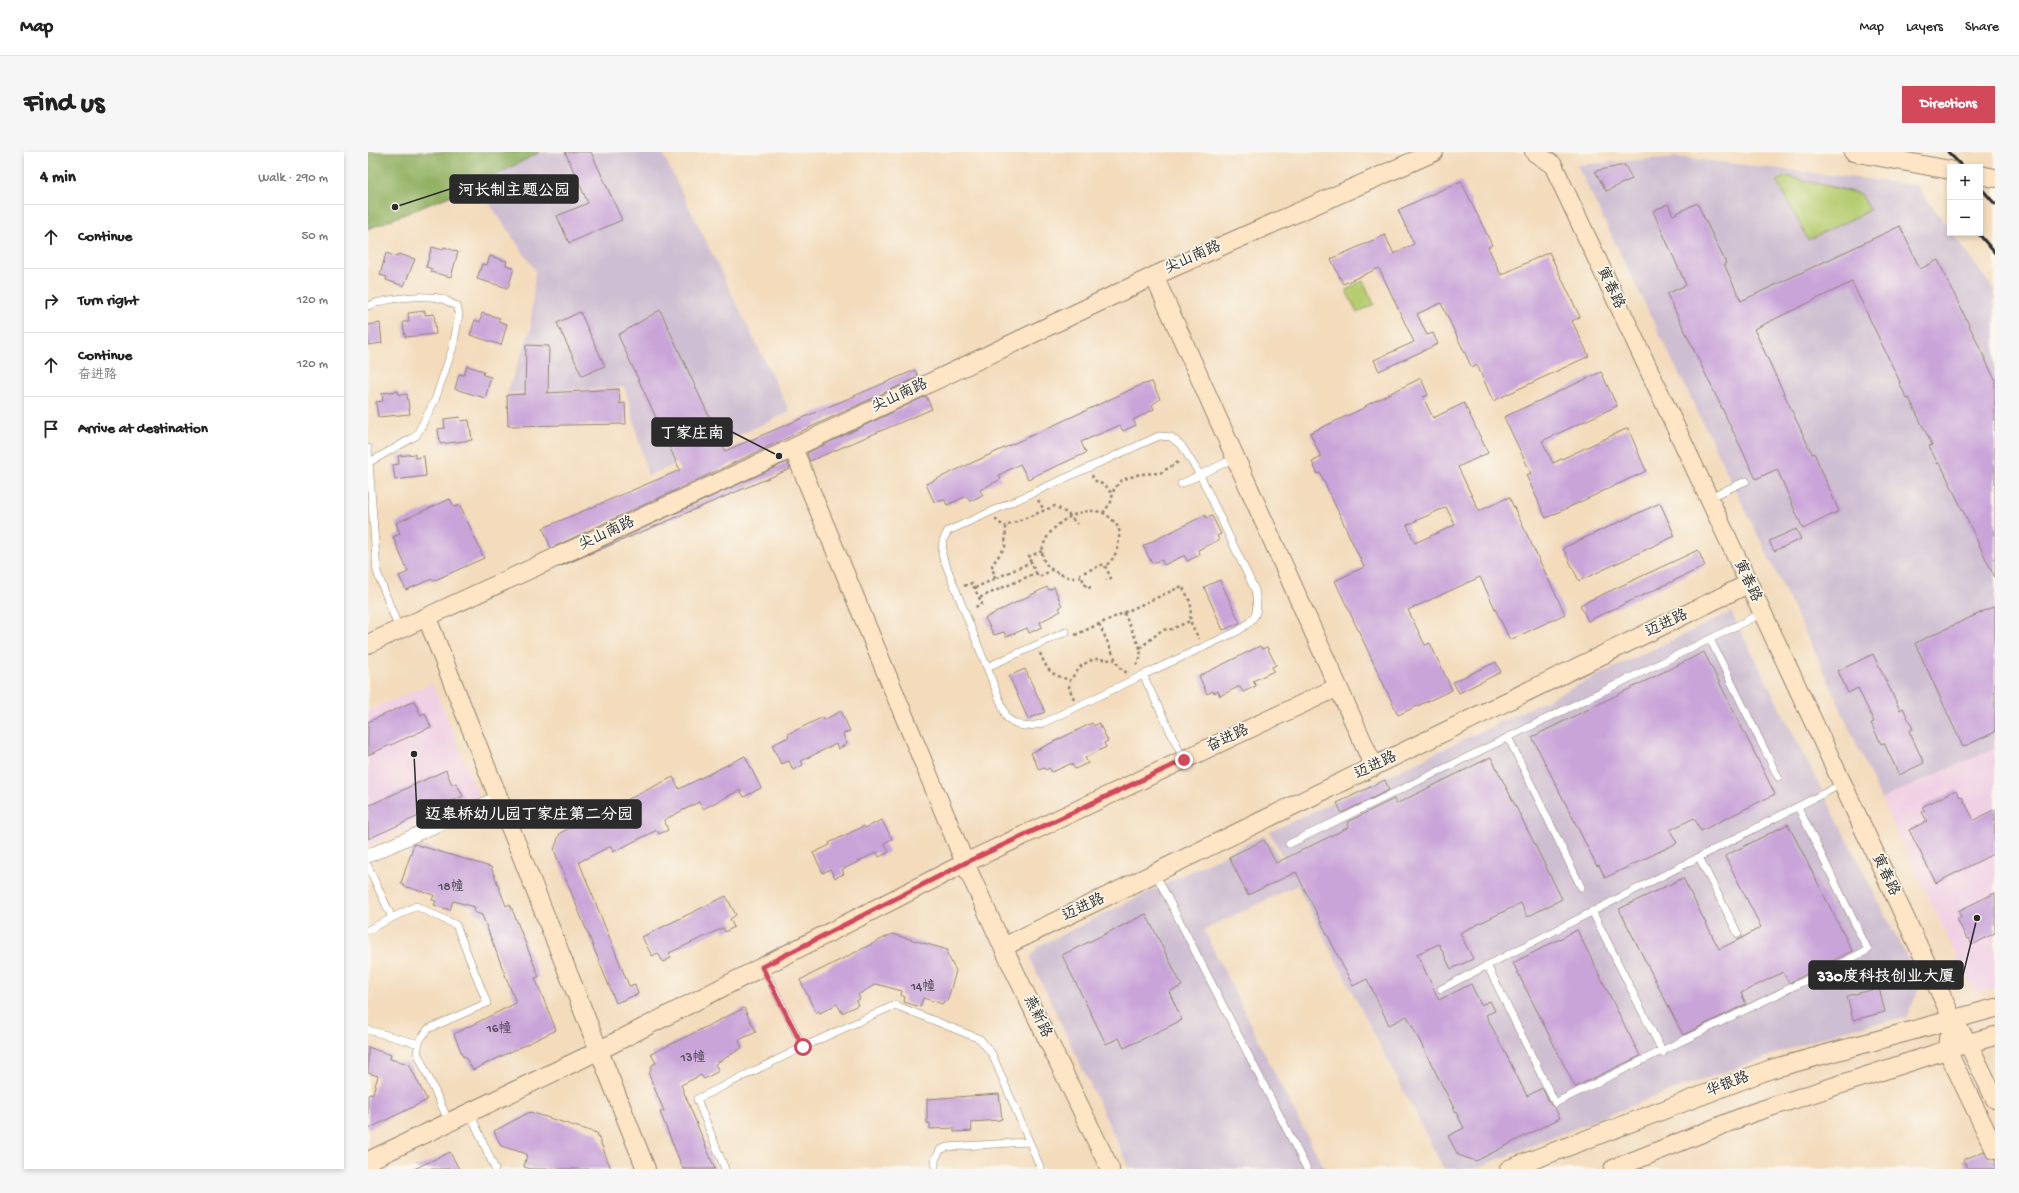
<!DOCTYPE html>
<html lang="en">
<head>
<meta charset="utf-8">
<style>
	body { margin:0; font-family:"Gochi Hand","LXGW WenKai TC",sans-serif; background:#f6f6f6; color:#222 }
	.controls { position:absolute; right:12px; top:12px; display:grid; overflow:hidden; border-radius:0px; box-shadow:0 2px 6px #0003 }
	.controls button { width:36px; height:36px; display:grid; place-items:center; padding:0; border:0; border-bottom:1px solid #e0e0e0; background:#fff; color:#222; font:20px sans-serif }
	.stop { position:absolute; width:12px; height:12px; margin:-9px; border:3px solid #d1495b; border-radius:50%; background:#fff }
	.stop.end { background:#d1495b; border-color:#fff; box-shadow:0 1px 4px #0008 }
	.list { margin:0; padding:0; list-style:none }
	h2 { display:flex; justify-content:space-between; align-items:center; height:52px; margin:0; padding:0 16px; font-size:17px }
	h2 small { font-size:13px; font-weight:400; color:#767676 }
	.list li { display:grid; grid-template-columns:26px 1fr auto; gap:12px; align-items:center; box-sizing:border-box; height:64px; padding:0 16px; border-top:1px solid #e0e0e0 }
	.list b { display:block; font-size:15px; white-space:nowrap }
	.list p { margin:0; font-size:13px; white-space:nowrap; color:#767676 }
	.list em { font-size:13px; font-style:normal; color:#767676 }
	.icon { flex:none; width:22px; height:22px; fill:none; stroke:currentColor; stroke-width:2; stroke-linecap:round; stroke-linejoin:round }
	.map { position:relative; flex:none; width:1627px; height:1017px; overflow:hidden; border-radius:0px }
	header { display:flex; align-items:center; gap:24px; box-sizing:border-box; height:56px; padding:0 20px; background:#fff; border-bottom:1px solid #e0e0e0 }
	header strong { font-size:19px }
	nav { display:flex; gap:22px; margin-inline-start:auto; font-size:14px }
	.intro { display:flex; align-items:center; justify-content:space-between; box-sizing:border-box; height:96px; padding:0 24px }
	h1 { margin:0; font-size:28px }
	.button { padding:10px 18px; border-radius:0px; background:#d1495b; color:#fff; font-size:14px; font-weight:700 }
	main { display:flex; gap:24px; padding:0 24px }
	aside { flex:1; background:#fff; border-radius:0px; box-shadow:0 2px 6px #0003 }
	.map>svg:first-child { display:block }
	.built { fill:#f0d0e4 }
	.industrial { fill:#cebed1 }
	.green { fill:#b6cc70; stroke:#707c4e }
	.forest { fill:#90b062; stroke:#5e6e46 }
	.building { fill:#c9a4d9; fill-rule:evenodd }
	.lines { fill:none; stroke-linecap:round; stroke-linejoin:round }
	.lane-casing { stroke:#8f8374; stroke-width:8 }
	.street-casing { stroke:#8f8374; stroke-width:14 }
	.secondary-casing { stroke:#8f8374; stroke-width:20 }
	.path { stroke:#8f8374; stroke-width:2.5; stroke-dasharray:3 3; stroke-linecap:butt }
	.lane { stroke:#fff; stroke-width:7 }
	.street { stroke:#fff; stroke-width:13 }
	.secondary { stroke:#fee5c5; stroke-width:18 }
	.rail { stroke:#2b2b2b; stroke-width:3 }
	.route { stroke:#d1495b; stroke-width:5 }
	.labels { text-anchor:middle; dominant-baseline:central; stroke-width:3.5; stroke-linejoin:round; paint-order:stroke }
	.number-label { font-size:13px; fill:#524956 }
	.street-label { font-size:15px; fill:#2b2b2b; stroke:#fbf7ec }
	.leader { fill:none; stroke:#2b2b2b; stroke-width:1.5 }
	.callout-dot { fill:#2b2b2b; stroke:#fbf7ec; stroke-width:1.5 }
	.callout { fill:#2b2b2b; stroke:#2b2b2b; stroke-width:1.5 }
	.callout-label { font-size:16px; text-anchor:middle; font-weight:bold; fill:#fff }
</style>
</head>
<body>
<header>
<strong>Map</strong>
<nav><a>Map</a><a>Layers</a><a>Share</a></nav>
</header>
<div class="intro"><h1>Find us</h1><a class="button">Directions</a></div>
<main>
<aside>
<h2>4 min<small>Walk · 290 m</small></h2>
<ul class="list">
<li><svg class="icon" aria-label="ahead" viewBox="0 0 24 24"><path d="M12 20V5M6 11l6-6 6 6"/></svg><div><b>Continue</b></div><em>50 m</em></li>
<li><svg class="icon" aria-label="right" viewBox="0 0 24 24"><path d="M7 20v-9h11M14 6l5 5-5 5"/></svg><div><b>Turn right</b></div><em>120 m</em></li>
<li><svg class="icon" aria-label="ahead" viewBox="0 0 24 24"><path d="M12 20V5M6 11l6-6 6 6"/></svg><div><b>Continue</b><p>奋进路</p></div><em>120 m</em></li>
<li><svg class="icon" aria-label="arrive" viewBox="0 0 24 24"><path d="M6 21V4h12l-3 4 3 4H6"/></svg><div><b>Arrive at destination</b></div></li>
</ul>
</aside>
<div class="map">
<svg width="1627" height="1017" viewBox="0 0 1627 1017">
	<rect width="100%" height="100%" fill="#fbf7ec"/>
	<filter id="ink" filterUnits="userSpaceOnUse"><feTurbulence type="fractalNoise" baseFrequency=".025" numOctaves="2"/><feDisplacementMap in="SourceGraphic" scale="8" xChannelSelector="R" yChannelSelector="G"/><feConvolveMatrix kernelMatrix="1 2 1 2 8 2 1 2 1" color-interpolation-filters="sRGB"/></filter>
	<filter id="wash" filterUnits="userSpaceOnUse"><feTurbulence type="fractalNoise" baseFrequency=".012" numOctaves="4" result="noise"/><feDisplacementMap in="SourceGraphic" scale="16" xChannelSelector="R" yChannelSelector="G"/><feGaussianBlur stdDeviation="0.9" result="paint"/><feColorMatrix in="noise" values="0 0 0 0 0 0 0 0 0 0 0 0 0 0 0 0 0 1.4 0 .05"/><feComposite in="paint" operator="in"/></filter>
	<g filter="url(#wash)">
		<rect width="100%" height="100%" fill="#f3dbbc"/>
		<path class="built" d="M 64,531 L 111,644 L 0,694 L 0,559 Z
			M 1627,596 L 1627,837 L 1606,841 L 1513,647 Z"/>
		<path class="industrial" d="M 172,0 L 294,0 L 422,260 L 280,324 L 257,235 L 139,241 L 162,179 L 167,118 L 109,33 Z
			M 1309,5 L 1548,33 L 1582,78 L 1582,81 L 1584,81 L 1627,139 L 1627,596 L 1513,647 L 1455,517 L 1209,13 Z
			M 1363,460 L 1553,833 L 1538,866 L 1475,878 L 1275,949 L 1106,1017 L 1076,1017 L 929,733 L 836,778 L 920,948 L 957,1017 L 762,1017 L 662,806 L 669,795 L 896,683 L 927,729 L 902,680 Z"/>
		<path class="green" d="M 1418,24 L 1493,42 L 1502,58 L 1440,88 L 1409,29 Z
			M 995,129 L 1006,152 L 989,161 L 978,138 Z"/>
		<path class="forest" d="M 0,0 L 172,0 L 109,33 L 0,77 Z"/>
		<g id="blocks">
			<path class="building" d="M 197,0 L 223,0 L 254,68 L 201,91 L 189,64 L 220,51 Z
				M 1257,13 L 1264,27 L 1238,39 L 1227,19 Z
				M 1093,29 L 1124,93 L 1120,95 L 1133,123 L 1181,100 L 1212,165 L 1204,169 L 1221,204 L 1125,249 L 1109,213 L 1104,216 L 1073,151 L 1049,162 L 1059,183 L 1065,181 L 1070,192 L 1011,219 L 1006,208 L 1046,190 L 1011,116 L 975,132 L 963,107 L 1017,83 L 1026,102 L 1046,92 L 1030,58 Z
				M 1329,51 L 1358,111 L 1356,112 L 1373,149 L 1532,74 L 1552,117 L 1570,108 L 1627,228 L 1627,426 L 1572,311 L 1570,312 L 1561,294 L 1564,293 L 1541,246 L 1539,247 L 1531,230 L 1532,230 L 1484,130 L 1386,177 L 1444,302 L 1446,301 L 1471,359 L 1435,377 L 1409,317 L 1388,327 L 1299,142 L 1318,133 L 1285,59 L 1300,52 L 1305,63 Z
				M 64,95 L 75,98 L 76,95 L 90,100 L 83,125 L 63,120 L 64,117 L 58,115 Z
				M 18,101 L 29,105 L 30,102 L 47,107 L 36,134 L 18,128 L 19,125 L 12,123 Z
				M 122,104 L 139,109 L 138,113 L 146,116 L 140,136 L 109,127 L 114,112 L 119,113 Z
				M 292,158 L 357,299 L 547,218 L 550,225 L 183,396 L 175,376 L 312,318 L 250,183 Z
				M 57,159 L 57,163 L 66,162 L 68,182 L 37,185 L 35,170 L 41,170 L 40,161 Z
				M 212,160 L 237,214 L 214,224 L 189,171 Z
				M 114,161 L 132,166 L 130,169 L 139,172 L 133,193 L 102,183 L 107,168 L 112,170 Z
				M 12,171 L 14,191 L 0,193 L 0,173 Z
				M 158,193 L 181,194 L 180,240 L 178,241 L 251,237 L 252,252 L 257,251 L 258,272 L 140,274 L 139,243 L 157,242 Z
				M 99,214 L 116,219 L 115,223 L 123,225 L 117,246 L 87,237 L 91,222 L 96,223 Z
				M 1233,220 L 1249,254 L 1174,289 L 1185,311 L 1260,276 L 1278,319 L 1178,366 L 1158,323 L 1163,321 L 1136,265 Z
				M 1053,226 L 1060,243 L 1055,245 L 1065,266 L 1096,251 L 1120,301 L 1090,315 L 1111,359 L 1141,345 L 1197,462 L 1142,488 L 1112,425 L 1040,458 L 1057,493 L 1062,491 L 1084,538 L 1030,563 L 967,429 L 996,415 L 952,321 L 950,322 L 944,310 L 953,305 L 942,281 L 998,255 L 997,254 ZM 1078,355 L 1087,373 L 1047,391 L 1039,373 Z
				M 784,230 L 792,247 L 784,253 L 786,257 L 765,268 L 768,273 L 755,279 L 752,274 L 750,274 L 713,290 L 718,301 L 660,327 L 652,312 L 631,323 L 633,327 L 612,338 L 615,343 L 602,349 L 599,344 L 579,353 L 577,348 L 566,350 L 558,332 L 773,233 Z
				M 30,239 L 31,243 L 39,242 L 42,262 L 10,265 L 8,250 L 15,249 L 14,241 Z
				M 558,244 L 564,257 L 442,309 L 439,301 Z
				M 92,265 L 93,269 L 101,268 L 104,288 L 72,292 L 70,277 L 77,276 L 76,267 Z
				M 47,302 L 47,306 L 56,304 L 58,324 L 27,328 L 25,313 L 31,312 L 30,304 Z
				M 419,310 L 422,317 L 191,415 Z
				M 82,347 L 86,355 L 92,353 L 116,406 L 65,429 L 64,427 L 38,438 L 31,424 L 40,420 L 25,385 L 32,382 L 28,371 Z
				M 1292,351 L 1307,384 L 1211,429 L 1195,396 Z
				M 837,363 L 838,366 L 844,364 L 853,382 L 849,384 L 851,388 L 830,398 L 832,403 L 819,409 L 817,404 L 815,404 L 796,413 L 794,408 L 784,411 L 775,394 Z
				M 1428,377 L 1433,387 L 1406,399 L 1401,389 Z
				M 1330,398 L 1337,414 L 1220,469 L 1212,453 Z
				M 852,428 L 872,471 L 855,478 L 836,435 Z
				M 679,435 L 681,438 L 686,435 L 694,454 L 691,456 L 693,459 L 672,470 L 674,475 L 661,481 L 659,476 L 638,485 L 636,480 L 626,483 L 617,466 Z
				M 1627,454 L 1627,580 L 1595,595 L 1547,491 Z
				M 892,494 L 894,497 L 899,495 L 908,513 L 904,515 L 906,519 L 887,528 L 885,529 L 888,534 L 875,540 L 872,535 L 870,535 L 852,544 L 850,539 L 846,541 L 845,539 L 839,542 L 831,524 Z
				M 1336,500 L 1407,642 L 1333,679 L 1326,666 L 1302,678 L 1309,691 L 1237,726 L 1231,713 L 1229,714 L 1164,585 Z
				M 1505,502 L 1532,558 L 1535,556 L 1545,577 L 1541,579 L 1556,611 L 1531,623 L 1516,591 L 1513,592 L 1503,571 L 1506,570 L 1490,536 L 1480,541 L 1470,519 Z
				M 1128,510 L 1133,520 L 1091,541 L 1085,530 Z
				M 657,517 L 677,560 L 660,567 L 641,524 Z
				M 46,549 L 53,563 L 57,561 L 63,575 L 0,603 L 0,570 Z
				M 473,559 L 482,579 L 475,582 L 479,592 L 470,597 L 468,592 L 433,609 L 435,613 L 425,618 L 421,609 L 413,612 L 404,593 L 421,585 L 420,582 L 455,565 L 456,568 Z
				M 724,571 L 726,574 L 731,571 L 740,589 L 736,591 L 738,595 L 717,606 L 720,611 L 707,617 L 704,612 L 702,612 L 684,620 L 681,616 L 678,618 L 676,616 L 671,618 L 663,601 Z
				M 377,604 L 393,636 L 376,645 L 372,638 L 335,657 L 331,650 L 296,668 L 300,678 L 291,682 L 289,678 L 245,700 L 243,694 L 211,710 L 261,834 L 267,832 L 270,842 L 248,851 L 186,698 L 192,681 L 305,625 L 311,637 Z
				M 1123,605 L 1194,747 L 1159,765 L 1153,751 L 1092,781 L 1105,807 L 1083,817 L 1071,792 L 1049,802 L 1071,848 L 1103,832 L 1113,853 L 1122,849 L 1127,859 L 1118,863 L 1159,944 L 1174,936 L 1183,953 L 1187,956 L 1192,966 L 1108,1009 L 1090,1003 L 1080,984 L 1096,976 L 1039,864 L 1021,873 L 999,827 L 985,834 L 928,720 L 880,743 L 861,705 L 896,688 L 908,711 L 981,675 L 979,670 L 1026,647 L 1028,652 Z
				M 78,618 L 84,633 L 88,631 L 95,644 L 0,687 L 0,654 Z
				M 1017,628 L 1021,638 L 974,661 L 969,651 Z
				M 1588,638 L 1592,645 L 1594,645 L 1606,668 L 1627,657 L 1627,701 L 1568,731 L 1541,678 L 1559,669 L 1554,660 L 1557,659 L 1554,655 Z
				M 514,668 L 524,687 L 516,691 L 521,700 L 511,705 L 509,700 L 474,718 L 476,722 L 467,726 L 462,717 L 455,721 L 445,701 L 462,693 L 461,691 L 496,674 L 497,676 Z
				M 1420,672 L 1484,799 L 1421,831 L 1415,820 L 1373,841 L 1378,852 L 1315,883 L 1251,757 L 1315,726 L 1351,797 L 1372,787 L 1393,775 L 1357,704 Z
				M 46,692 L 123,715 L 138,754 L 142,752 L 171,825 L 167,826 L 188,878 L 105,918 L 97,904 L 95,905 L 86,882 L 148,851 L 114,763 L 106,760 L 107,755 L 85,749 L 82,758 L 66,753 L 68,749 L 64,748 L 66,743 L 35,734 L 36,732 L 33,731 Z
				M 1627,741 L 1627,781 L 1604,793 L 1601,786 L 1599,787 L 1589,767 L 1593,765 L 1590,759 Z
				M 358,744 L 368,763 L 362,767 L 366,775 L 357,780 L 355,776 L 301,801 L 303,806 L 295,810 L 290,801 L 284,804 L 274,785 Z
				M 778,762 L 814,834 L 801,840 L 814,868 L 756,896 L 751,886 L 738,892 L 694,803 Z
				M 1209,778 L 1272,904 L 1207,935 L 1145,811 Z
				M 524,782 L 580,798 L 579,802 L 588,819 L 579,850 L 576,849 L 575,852 L 555,846 L 552,855 L 536,850 L 537,845 L 533,843 L 534,839 L 508,832 L 490,843 L 492,847 L 488,849 L 490,853 L 474,861 L 469,852 L 452,861 L 450,859 L 448,861 L 432,828 Z
				M 1511,836 L 1517,860 L 1485,868 L 1479,844 Z
				M 376,856 L 388,880 L 371,888 L 374,896 L 347,912 L 351,919 L 336,927 L 333,923 L 313,933 L 347,1017 L 315,1017 L 292,960 L 296,959 L 281,923 L 284,913 L 288,911 L 283,902 Z
				M 0,895 L 23,903 L 22,907 L 41,912 L 59,948 L 0,977 L 0,943 L 5,941 L 10,924 L 0,921 Z
				M 631,942 L 634,967 L 632,967 L 632,968 L 603,970 L 604,979 L 586,980 L 586,976 L 562,977 L 562,971 L 559,971 L 559,947 Z
				M 162,960 L 229,981 L 243,1017 L 163,1017 L 156,1015 L 159,1002 L 133,994 L 126,979 Z
				M 1616,999 L 1621,1006 L 1627,1008 L 1627,1017 L 1600,1017 L 1595,1008 Z
				M 82,1000 L 91,1017 L 46,1017 Z"/>
		</g>
	</g>
	<g filter="url(#ink)">
		<use href="#blocks" fill-opacity="0" stroke="#8f8374" stroke-width="1"/>
		<g class="lines">
			<defs>
				<path id="lane" d="M 0,154 C 18,146 56,142 75,147 C 79,149 84,152 89,154 L 91,162 L 85,195 L 67,248 L 48,284 L 0,311
					M 0,296 L 9,420 L 31,477
					M 813,332 L 867,306
					M 1340,346 L 1378,329
					M 1342,487 L 1394,461
					M 619,515 L 698,480
					M 775,523 L 675,571 C 659,576 653,576 639,566 L 574,403 L 575,388 L 580,379 L 791,284 L 803,285 L 814,294 L 832,323 L 887,438 C 891,462 890,465 870,479 L 775,523 L 816,608
					M 1140,585 L 1213,735
					M 921,692 L 1342,487 L 1410,625
					M 1331,705 L 1370,782
					M 0,714 L 24,766 L 48,754 L 88,773 L 119,851 L 60,877 L 52,888 L 49,900 L 81,970
					M 787,721 L 939,1017
					M 1224,759 L 1295,901
					M 0,778 L 24,766
					M 1119,813 L 1187,951 L 1500,798 L 1430,655
					M 395,815 L 435,895 L 527,853 L 612,887 L 624,902 L 673,1017
					M 1073,837 L 1474,632
					M 0,878 L 51,892
					M 102,961 L 127,1017
					M 357,1017 L 329,947 L 435,895
					M 567,1017 L 567,1008 L 572,998 L 579,995 L 661,990"/>
				<path id="street" d="M 0,704 L 130,646"/>
				<path id="secondary" d="M 1166,0 L 1185,13 L 1584,866 L 1600,891 L 1627,947
					M 1485,0 L 1582,18
					M 1612,23 L 1627,26
					M 786,124 L 1006,615
					M 425,296 L 597,711 L 635,795 L 742,1017
					M 59,466 L 278,1017
					M 0,492 L 425,296 L 786,124 L 1066,0
					M 635,795 L 1380,432
					M 1580,887 L 1579,898 L 1627,998
					M 0,1009 L 230,899 L 597,711 L 970,535
					M 1141,1017 L 1403,917 L 1627,856
					M 1245,1017 L 1384,961 L 1600,891 L 1627,884"/>
			</defs>
			<use href="#lane" class="lane-casing"/>
			<use href="#street" class="street-casing"/>
			<use href="#secondary" class="secondary-casing"/>
			<path class="path" d="M 724,323 L 726,328 L 738,334 L 744,342
				M 670,348 L 676,358
				M 735,361 L 743,350 L 746,337 L 754,328 L 772,322 L 792,321 L 812,309
				M 627,367 L 633,372 L 638,374
				M 663,410 L 660,405 L 674,399
				M 668,421 L 671,425 L 684,418
				M 713,425 C 707,428 696,424 690,421 C 647,401 702,348 735,361 C 742,364 747,371 751,376 C 752,390 750,405 737,414
				M 627,427 L 624,413 L 637,395 L 638,374 L 687,354 L 700,362 L 709,372
				M 596,434 L 604,431 L 614,452 L 605,456
				M 723,435 L 719,436 L 712,422 L 736,412 L 743,426 L 738,428
				M 607,436 L 663,410 L 668,421 L 611,446
				M 756,461 L 772,496 L 773,505 L 769,510 L 769,515
				M 731,472 L 751,515 L 759,521
				M 707,483 L 814,434 L 821,447 L 823,454 L 822,469 L 831,487
				M 772,496 L 794,478 L 804,477 L 822,469
				M 672,501 C 680,520 682,522 702,528
				M 706,547 L 701,536 L 702,528 L 714,513 L 726,507 L 747,508"/>
			<use href="#lane" class="lane"/>
			<use href="#street" class="street"/>
			<use href="#secondary" class="secondary"/>
			<path class="rail" d="M 1580,0 L 1595,15
				M 1612,35 L 1627,52
				M 1610,81 L 1627,101"/>
		</g>
	</g>
	<g class="lines" filter="url(#ink)">
		<path class="route" d="M 435,895 L 394,815 L 597,711 L 816,608"/>
	</g>
	<g class="labels">
		<g class="number-label">
			<text x="83" y="735">18幢</text>
			<text x="555" y="835">14幢</text>
			<text x="131" y="877">16幢</text>
			<text x="325" y="906">13幢</text>
		</g>
		<g class="street-label">
			<text transform="translate(825 106) rotate(-24)">尖山南路</text>
			<text transform="translate(1242 136) rotate(65)">寅春路</text>
			<text transform="translate(532 244) rotate(-25)">尖山南路</text>
			<text transform="translate(239 382) rotate(-25)">尖山南路</text>
			<text transform="translate(1379 429) rotate(65)">寅春路</text>
			<text transform="translate(1299 472) rotate(-26)">迈进路</text>
			<text transform="translate(860 587) rotate(-25)">奋进路</text>
			<text transform="translate(1008 614) rotate(-26)">迈进路</text>
			<text transform="translate(1517 723) rotate(65)">寅春路</text>
			<text transform="translate(716 756) rotate(-26)">迈进路</text>
			<text transform="translate(669 865) rotate(64)">燕新路</text>
			<text transform="translate(1360 933) rotate(-21)">华银路</text>
		</g>
	</g>
	<path class="leader" d="M27 55L82 37M411 304L364 280M46 602L49 662M1609 766L1595 823"/>
	<g class="callout-dot">
		<circle cx="27" cy="55" r="4"/>
		<circle cx="411" cy="304" r="4"/>
		<circle cx="46" cy="602" r="4"/>
		<circle cx="1609" cy="766" r="4"/>
	</g>
	<g class="callout">
		<rect x="82" y="23" width="128" height="28" rx="4"/>
		<rect x="284" y="266" width="80" height="28" rx="4"/>
		<rect x="49" y="648" width="224" height="28" rx="4"/>
		<rect x="1441" y="809" width="154" height="28" rx="4"/>
	</g>
	<g class="callout-label">
		<text x="146" y="43">河长制主题公园</text>
		<text x="324" y="286">丁家庄南</text>
		<text x="161" y="667">迈皋桥幼儿园丁家庄第二分园</text>
		<text x="1518" y="829">330度科技创业大厦</text>
	</g>
</svg>
<div class="controls">
<button>+</button>
<button>−</button>
</div>
<div class="stop" style="left:435px;top:895px"></div>
<div class="stop end" style="left:816px;top:608px"></div>
</div>
</main>
</body>
</html>
